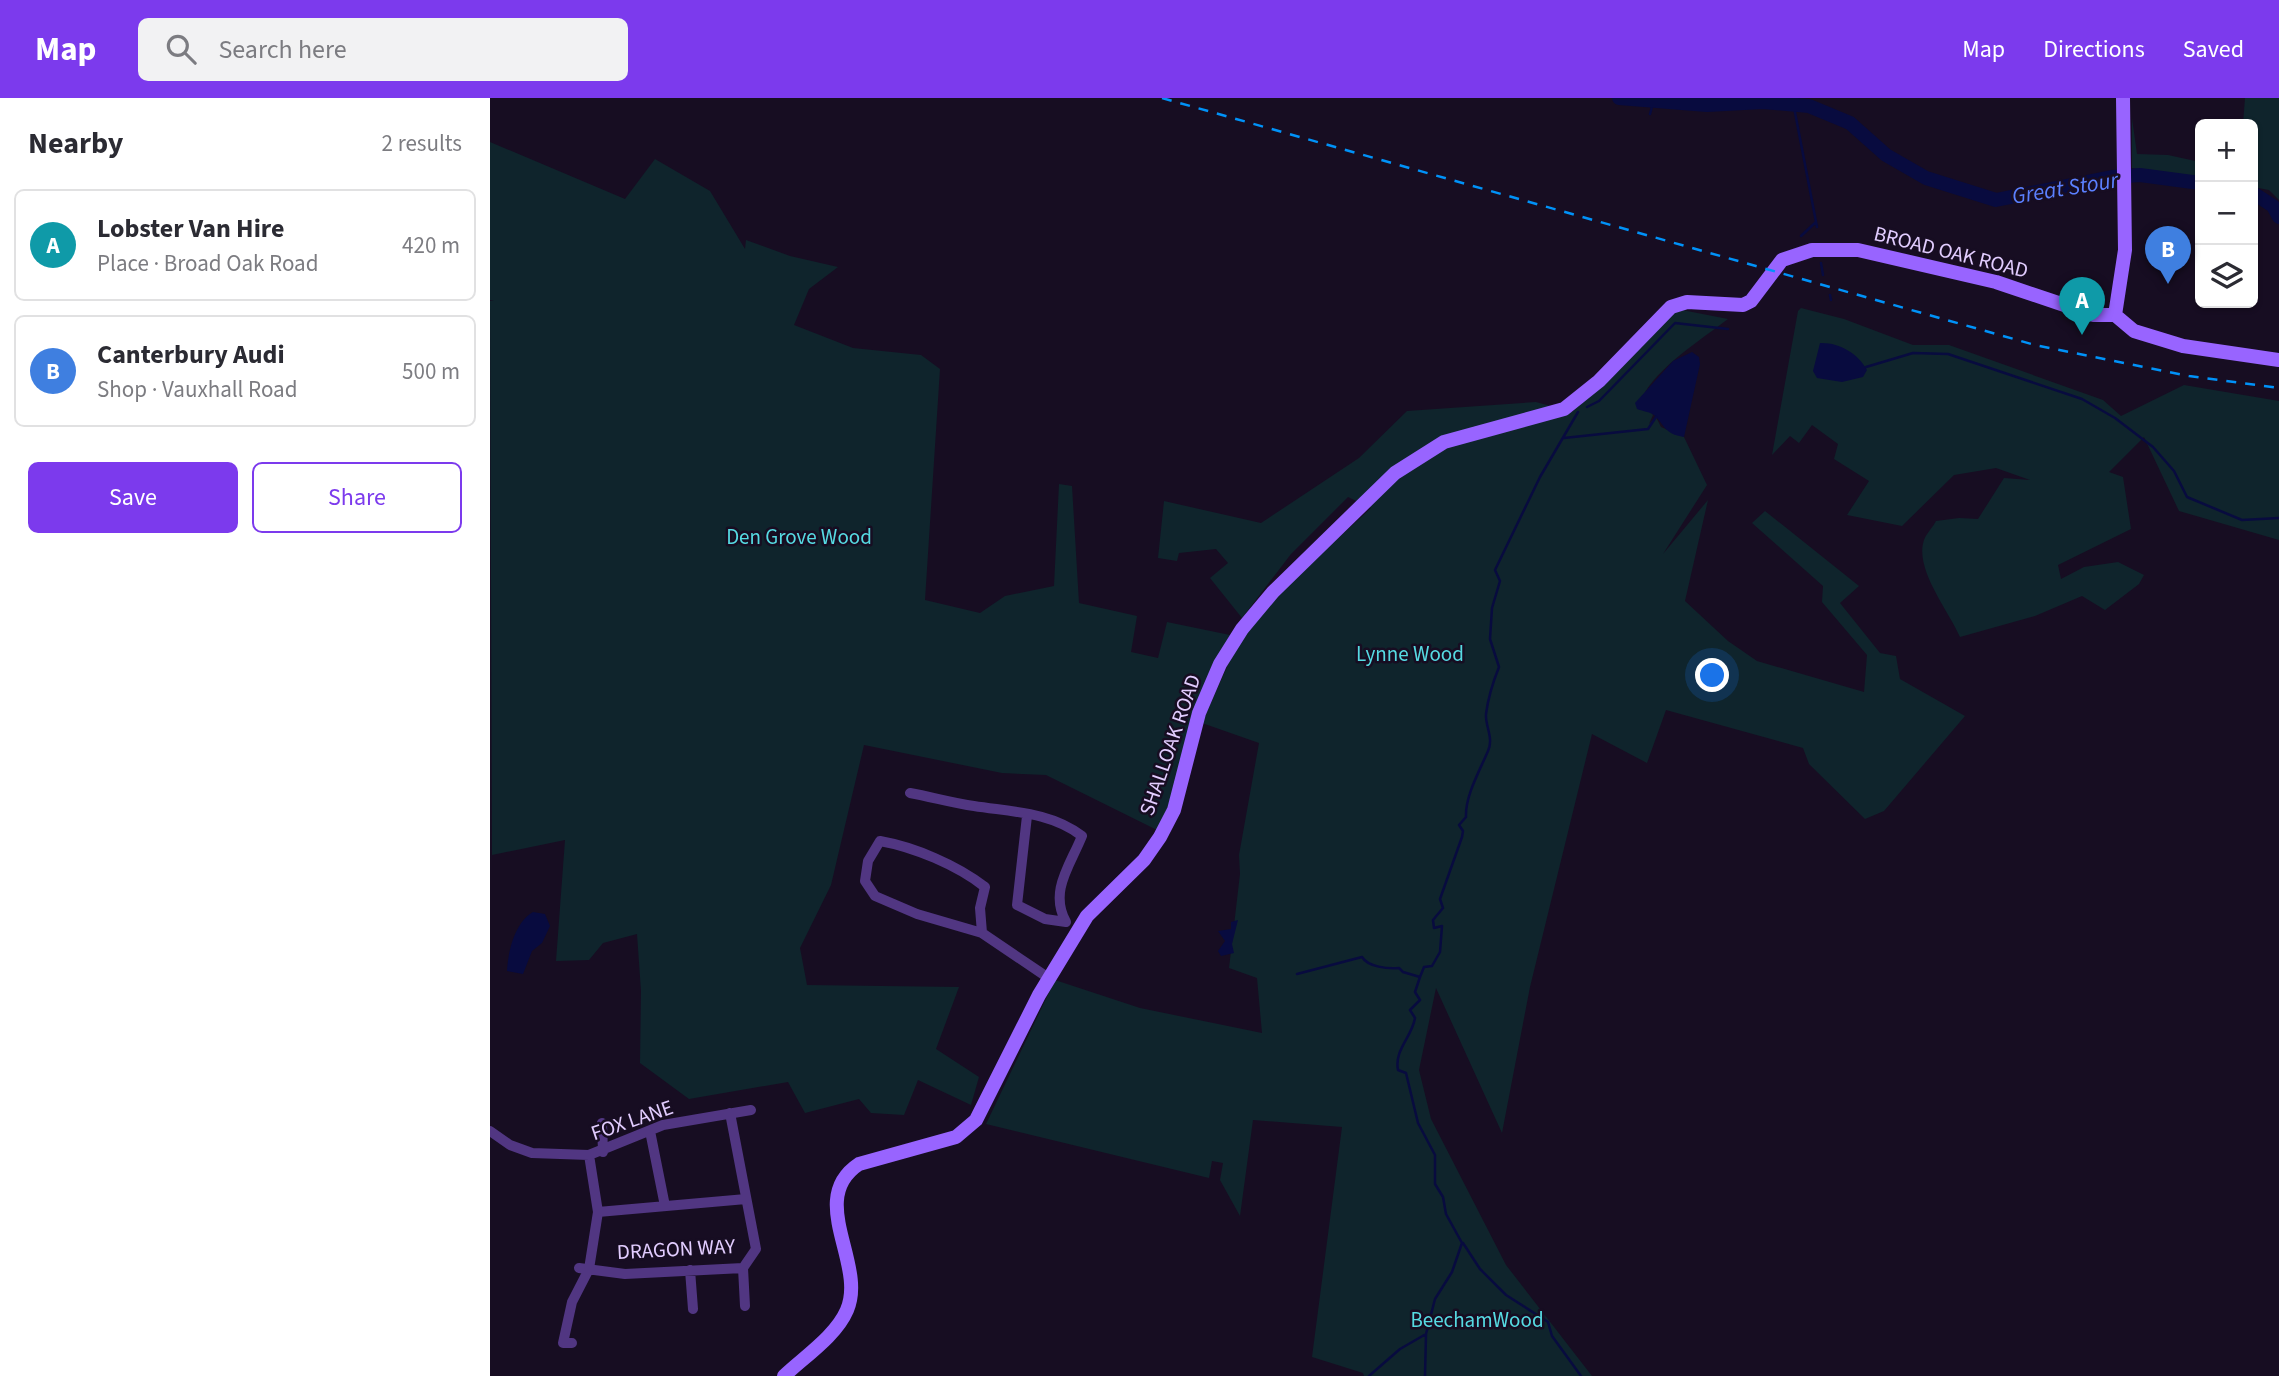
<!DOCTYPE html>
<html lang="en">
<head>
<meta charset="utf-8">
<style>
	body { margin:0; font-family:"Source Sans 3",sans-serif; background:#f2f2f3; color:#2b2b33 }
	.controls { position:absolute; right:21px; top:21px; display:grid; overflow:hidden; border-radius:10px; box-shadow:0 2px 5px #0004 }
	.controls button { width:63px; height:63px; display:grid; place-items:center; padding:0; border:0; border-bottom:2px solid #e1e1e2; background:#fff; color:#2b2b33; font:35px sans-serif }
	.you { position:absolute; left:1223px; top:578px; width:24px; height:24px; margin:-18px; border:5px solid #fff; border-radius:50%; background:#1a73e8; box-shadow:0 0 0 10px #1a73e833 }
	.badge { display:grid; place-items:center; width:46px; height:46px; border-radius:50%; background:#7c3aed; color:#fff; font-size:23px; font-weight:700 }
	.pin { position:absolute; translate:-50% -58px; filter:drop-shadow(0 2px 4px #0008) }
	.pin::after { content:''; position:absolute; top:37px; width:24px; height:21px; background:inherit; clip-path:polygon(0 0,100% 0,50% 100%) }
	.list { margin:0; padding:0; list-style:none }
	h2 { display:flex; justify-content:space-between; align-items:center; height:91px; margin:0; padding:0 28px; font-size:30px }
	h2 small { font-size:23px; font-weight:400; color:#7c7c81 }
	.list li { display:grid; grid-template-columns:46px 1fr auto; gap:21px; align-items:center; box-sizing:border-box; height:112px; margin:0 14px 14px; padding:0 14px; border:2px solid #e1e1e2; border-radius:10px }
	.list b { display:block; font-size:26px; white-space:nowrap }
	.list p { margin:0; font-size:23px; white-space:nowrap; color:#7c7c81 }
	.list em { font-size:23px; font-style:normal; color:#7c7c81 }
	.actions { display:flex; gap:14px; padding:21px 28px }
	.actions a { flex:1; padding:16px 0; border:2px solid #7c3aed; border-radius:10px; text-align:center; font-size:24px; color:#7c3aed }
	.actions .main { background:#7c3aed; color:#fff }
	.icon { flex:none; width:38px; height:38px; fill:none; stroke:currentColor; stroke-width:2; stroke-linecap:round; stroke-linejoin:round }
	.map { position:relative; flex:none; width:1789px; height:1278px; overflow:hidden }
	header { display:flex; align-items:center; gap:42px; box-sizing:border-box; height:98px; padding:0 35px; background:#7c3aed; color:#fff }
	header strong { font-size:33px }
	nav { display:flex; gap:38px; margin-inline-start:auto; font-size:24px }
	.search { width:490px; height:63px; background:#f2f2f3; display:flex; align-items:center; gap:18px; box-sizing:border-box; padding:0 24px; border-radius:10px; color:#7c7c81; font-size:26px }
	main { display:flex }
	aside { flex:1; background:#fff }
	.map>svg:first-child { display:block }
	.green { fill:#0f242c }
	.water { fill:#080b3f }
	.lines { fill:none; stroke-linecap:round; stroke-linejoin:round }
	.stream { stroke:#080b3f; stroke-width:2.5 }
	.river { stroke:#080b3f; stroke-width:14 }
	.street { stroke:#513682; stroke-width:10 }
	.secondary { stroke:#9864ff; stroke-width:14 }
	.rail { stroke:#0092f8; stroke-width:2.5; stroke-dasharray:10 9; stroke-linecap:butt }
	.labels { text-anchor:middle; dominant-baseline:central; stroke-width:5; stroke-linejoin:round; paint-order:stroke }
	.street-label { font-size:21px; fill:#e2cdff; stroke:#170d22 }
	.park-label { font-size:21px; fill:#56dae2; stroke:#170d22 }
	.water-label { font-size:23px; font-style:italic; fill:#5b80ff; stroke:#170d22 }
</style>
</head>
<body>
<header>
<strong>Map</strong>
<div class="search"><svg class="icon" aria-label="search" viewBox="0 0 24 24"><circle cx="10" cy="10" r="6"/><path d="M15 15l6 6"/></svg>Search here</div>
<nav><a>Map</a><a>Directions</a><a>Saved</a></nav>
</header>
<main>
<aside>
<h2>Nearby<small>2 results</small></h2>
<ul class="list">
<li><span class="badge" style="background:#0f9aa8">A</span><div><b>Lobster Van Hire</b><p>Place · Broad Oak Road</p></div><em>420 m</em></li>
<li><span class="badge" style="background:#3f7fe0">B</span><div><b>Canterbury Audi</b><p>Shop · Vauxhall Road</p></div><em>500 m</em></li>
</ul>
<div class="actions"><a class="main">Save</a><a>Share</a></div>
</aside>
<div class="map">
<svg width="1789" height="1278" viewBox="0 0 1789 1278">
	<rect width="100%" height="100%" fill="#170d22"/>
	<path class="green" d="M 1755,0 L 1789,0 L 1789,102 L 1779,92 L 1763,89 L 1763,26 L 1753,26 Z
		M 1642,20 L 1647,56 L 1678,57 L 1710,64 L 1710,81 L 1642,70 Z
		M 0,44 L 135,101 L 165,61 L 220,93 L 255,151 L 256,142 L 300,158 L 348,169 L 319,191 L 304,227 L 363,250 L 431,257 L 450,271 L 435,502 L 490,515 L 515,498 L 564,488 L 569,386 L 582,388 L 589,505 L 647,518 L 641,554 L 668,560 L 677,524 L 740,537 L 669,733 L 556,677 L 512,675 L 374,647 L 341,787 L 310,850 L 317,887 L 469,889 L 446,951 L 489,979 L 481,1007 L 428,982 L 414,1017 L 381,1015 L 369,1001 L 315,1015 L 298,984 L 199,1001 L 150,965 L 151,893 L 147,836 L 113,845 L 99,862 L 66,863 L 75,742 L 2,757 L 0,203 L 4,203 L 0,202 Z
		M 1311,210 L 1354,221 L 1423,247 L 1459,247 L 1613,302 L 1631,318 L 1694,287 L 1789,303 L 1789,442 L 1689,413 L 1654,339 L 1619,374 L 1633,379 L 1641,431 L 1568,467 L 1571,481 L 1594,469 L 1628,464 L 1654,477 L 1649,486 L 1615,512 L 1592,498 L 1545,518 L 1470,539 C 1459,513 1424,471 1434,442 C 1436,436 1443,429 1446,423 L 1469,420 L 1488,421 L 1514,380 L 1540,382 L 1506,370 L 1464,377 L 1412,428 L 1357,417 L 1379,383 L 1344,361 L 1348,346 L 1322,327 L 1309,345 L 1300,338 L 1282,357 L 1308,213 Z
		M 1187,211 L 1238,221 C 1212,241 1166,270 1152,300 L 1163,317 L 1159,326 L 1166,319 L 1171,329 L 1194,339 L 1217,387 L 1173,456 L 1218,402 L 1195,503 L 1238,543 L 1267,563 L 1374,594 L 1377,557 L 1332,504 L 1333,488 L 1262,425 L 1275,413 L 1369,488 L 1350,505 L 1390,555 L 1406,558 L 1410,581 L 1475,618 L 1394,713 L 1375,721 L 1319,666 L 1313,650 L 1176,612 L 1157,665 L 1102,636 L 1040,889 L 1012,1035 L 946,890 L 929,972 L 941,1021 L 1016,1167 L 1102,1278 L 874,1278 L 873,1275 L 822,1259 L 852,1029 L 763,1022 L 750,1118 L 730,1082 L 733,1065 L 722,1063 L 719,1080 L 496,1026 L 565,882 L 650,910 L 772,935 L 767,880 L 739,870 L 750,776 L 749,757 L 769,645 L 712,625 L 744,553 L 782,501 L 881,410 L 858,399 L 801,456 L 752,520 L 720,480 L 738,465 L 726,451 L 689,455 L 687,463 L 668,460 L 674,403 L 771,425 L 869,360 L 917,313 L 1046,304 L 1082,314 Z"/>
	<path class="water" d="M 1330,245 C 1348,244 1368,255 1377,272 L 1373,279 L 1352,284 L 1327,280 L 1323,273 Z
		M 1202,254 L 1209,259 L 1210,266 L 1194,339 C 1174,336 1175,327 1164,317 C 1160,314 1152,313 1147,311 L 1145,305 L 1183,263 Z
		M 43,814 L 55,816 L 60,828 L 52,845 L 42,853 L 33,876 L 17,873 C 18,853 25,824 43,814 Z
		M 748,822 L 742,846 L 744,855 L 731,858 L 728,853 L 735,843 L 728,833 L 741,831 L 741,824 Z"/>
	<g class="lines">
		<path class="stream" d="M 1303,4 L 1327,129
			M 1160,16 L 1163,5
			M 1311,138 L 1326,124
			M 1331,165 L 1333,177
			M 1340,197 L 1341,202
			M 1376,269 L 1423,255 L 1458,256 L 1592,301 L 1625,320 L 1663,349 L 1684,373 L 1697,399 L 1752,422 L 1789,420
			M 1097,309 L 1109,303 L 1185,225 L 1238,231
			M 1074,340 L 1158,331 L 1166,319
			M 807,876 L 872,859 C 878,869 898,871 909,870 L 913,874 L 930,879 L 934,869 L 942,868 L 950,854 L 952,828 L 944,830 L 943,822 L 953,810 L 950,801 L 972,739 L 973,733 L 969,727 L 976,719 C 975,698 990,672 998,653 C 1004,640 995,628 996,616 C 998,600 1003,584 1009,569 L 1000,541 L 1002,510 L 1010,483 L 1005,472 L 1050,379 L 1088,314
			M 973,1145 L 990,1171 L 1016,1197 L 1058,1224 L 1062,1238 L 1091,1278
			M 879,1278 L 910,1251 L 936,1236 L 945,1201 L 962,1174 L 972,1145 L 956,1116 L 953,1099 L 945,1086 L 945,1057 L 928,1025 L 916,975 L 908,972 C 904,952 922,939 925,920 L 920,912 L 930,902 L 925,894 L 930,879
			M 935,1278 L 936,1236"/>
		<path class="river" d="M 1129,0 L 1217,7 L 1273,4 L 1319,8 L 1360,25 L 1396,57 L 1436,80 L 1506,102 L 1622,79 L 1650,77 L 1710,85
			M 1763,95 L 1783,108 L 1789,119"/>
		<path class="street" d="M 420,695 C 442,699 463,705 484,708 C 522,714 561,714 592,738 C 580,768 559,793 576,824 L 555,821 L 527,807 L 537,718
			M 390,743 C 424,749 467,767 495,789 L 490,810 L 492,835 L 427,816 L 385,798 L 375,783 L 378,763 Z
			M 492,835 L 560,881
			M 112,1025 L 113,1054
			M 0,1033 L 20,1047 L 42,1055 L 99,1057 L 173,1027 L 261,1012
			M 160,1033 L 175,1108
			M 108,1114 L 256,1101
			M 89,1170 L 135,1176 L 253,1170 L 266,1151 L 240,1015
			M 253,1170 L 255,1208
			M 200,1172 L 203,1211
			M 82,1245 L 73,1245 L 82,1204 L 99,1171 L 108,1114 L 99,1057"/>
		<path class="secondary" d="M 1625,217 L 1635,152 L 1633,0
			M 294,1278 C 314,1259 346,1238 357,1212 C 377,1166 316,1101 369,1066 L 466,1039 L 486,1022 L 549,897 L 597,818 L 654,762 L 670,739 L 684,712 L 709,615 L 730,566 L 752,531 L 783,494 L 905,375 L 954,344 L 1074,311 L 1109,283 L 1181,209 L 1197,204 L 1253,207 L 1261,203 L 1292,162 L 1322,152 L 1368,152 L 1506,184 L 1604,217 L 1625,217 L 1644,233 L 1693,248 L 1789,262"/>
		<path class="rail" d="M 672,0 L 1545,247 L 1699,278 L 1789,290"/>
	</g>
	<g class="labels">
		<g class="street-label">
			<text transform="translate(1461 154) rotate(14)">BROAD OAK ROAD</text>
			<text transform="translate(680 647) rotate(-71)">SHALLOAK ROAD</text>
			<text transform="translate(142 1022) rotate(-19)">FOX LANE</text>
			<text transform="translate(186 1151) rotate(-3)">DRAGON WAY</text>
		</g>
		<g class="park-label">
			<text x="309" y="439">Den Grove Wood</text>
			<text x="920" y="556">Lynne Wood</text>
			<text x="987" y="1222">BeechamWood</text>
		</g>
		<g class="water-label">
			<text transform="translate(1575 90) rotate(-9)">Great Stour</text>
		</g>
	</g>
</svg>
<div class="controls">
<button>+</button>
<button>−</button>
<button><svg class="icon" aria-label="layers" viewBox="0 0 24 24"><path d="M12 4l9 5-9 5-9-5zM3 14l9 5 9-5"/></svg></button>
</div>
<div class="you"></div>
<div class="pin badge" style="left:1592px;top:237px;background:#0f9aa8">A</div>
<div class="pin badge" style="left:1678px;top:186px;background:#3f7fe0">B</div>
</div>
</main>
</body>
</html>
